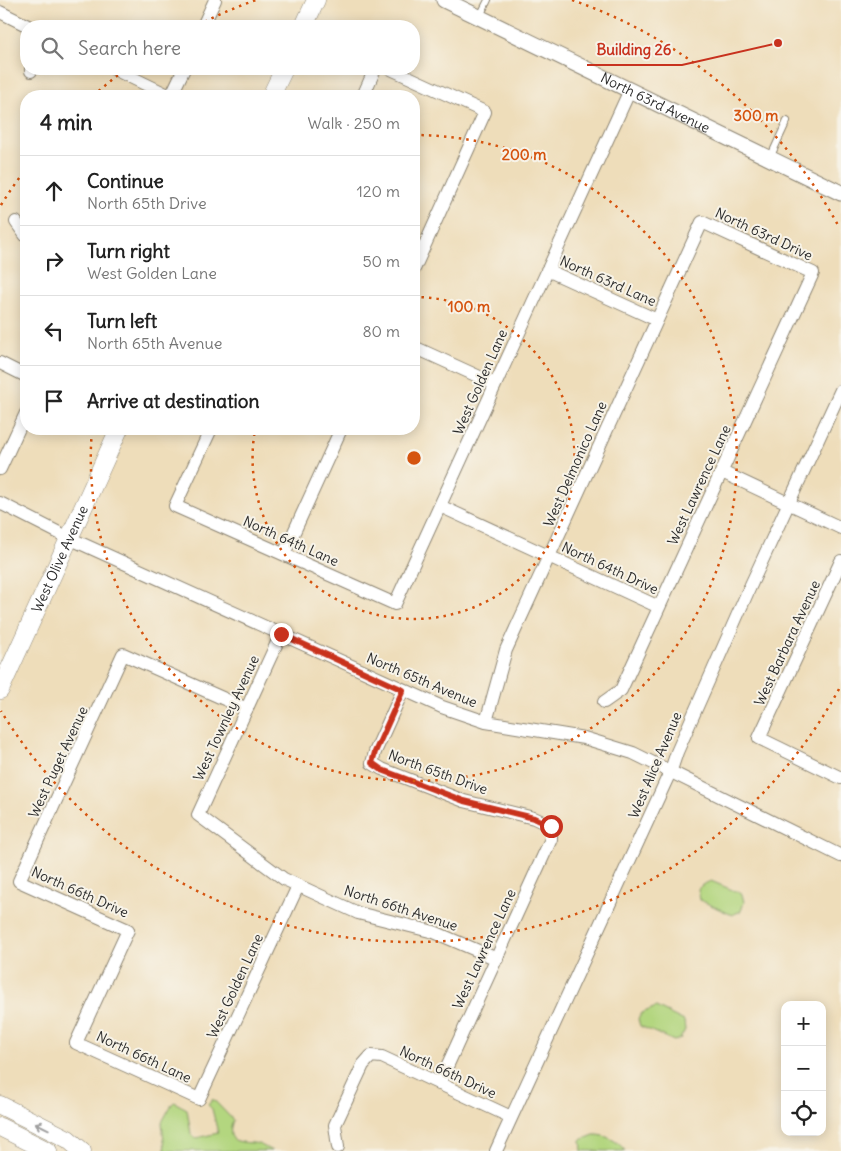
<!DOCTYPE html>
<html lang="en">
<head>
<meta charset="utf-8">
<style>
	body { margin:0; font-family:Delius,sans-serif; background:#f2f2f2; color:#222 }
	.controls { position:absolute; right:15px; bottom:15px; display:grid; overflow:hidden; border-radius:10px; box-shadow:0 2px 12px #0003 }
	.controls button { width:45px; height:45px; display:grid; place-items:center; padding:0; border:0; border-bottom:1px solid #e0e0e0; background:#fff; color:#222; font:25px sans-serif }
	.stop { position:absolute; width:15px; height:15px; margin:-11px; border:4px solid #c8321e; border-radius:50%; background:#fff }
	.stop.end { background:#c8321e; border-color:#fff; box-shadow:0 1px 5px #0008 }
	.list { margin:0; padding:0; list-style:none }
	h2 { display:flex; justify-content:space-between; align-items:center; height:65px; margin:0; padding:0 20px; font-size:21px }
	h2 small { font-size:16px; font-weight:400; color:#767676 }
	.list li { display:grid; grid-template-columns:32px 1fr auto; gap:15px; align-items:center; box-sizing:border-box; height:70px; padding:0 20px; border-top:1px solid #e0e0e0 }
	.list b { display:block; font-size:19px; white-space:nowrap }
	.list p { margin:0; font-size:16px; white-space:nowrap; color:#767676 }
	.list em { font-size:16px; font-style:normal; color:#767676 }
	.icon { flex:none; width:28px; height:28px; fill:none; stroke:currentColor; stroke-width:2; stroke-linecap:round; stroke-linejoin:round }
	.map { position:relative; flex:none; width:841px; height:1151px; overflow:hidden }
	.search { position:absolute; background:#fff; box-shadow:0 2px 12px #0003; left:20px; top:20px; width:400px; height:55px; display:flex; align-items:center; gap:12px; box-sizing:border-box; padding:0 18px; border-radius:20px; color:#767676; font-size:19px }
	.panel { position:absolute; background:#fff; box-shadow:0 2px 12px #0003; left:20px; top:90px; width:400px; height:345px; border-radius:20px }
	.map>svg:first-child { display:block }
	.green { fill:#b3d67f; stroke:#6f8055 }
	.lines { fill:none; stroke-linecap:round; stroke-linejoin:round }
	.service-casing { stroke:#8c8472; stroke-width:8 }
	.minor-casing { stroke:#8c8472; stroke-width:14 }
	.tertiary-casing { stroke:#8c8472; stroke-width:17 }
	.secondary-casing { stroke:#8c8472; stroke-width:19 }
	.service { stroke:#fff; stroke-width:6 }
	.minor { stroke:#fff; stroke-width:12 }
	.tertiary { stroke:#fff; stroke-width:15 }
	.secondary { stroke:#fff; stroke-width:18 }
	.oneway { stroke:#a0a0a0 }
	.route { stroke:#c8321e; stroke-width:6 }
	.ring { fill:none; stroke:#d5540f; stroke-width:2.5; stroke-dasharray:2.5 5 }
	.labels { text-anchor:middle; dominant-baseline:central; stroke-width:4; stroke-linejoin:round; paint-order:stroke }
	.street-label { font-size:14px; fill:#2b2b2b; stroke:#f7f3e8 }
	.centre { fill:#d5540f; stroke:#f7f3e8; stroke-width:2.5 }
	.ring-label { font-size:15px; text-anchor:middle; font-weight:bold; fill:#d5540f; stroke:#f7f3e8; stroke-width:4; stroke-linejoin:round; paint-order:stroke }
	.leader { fill:none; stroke:#c8321e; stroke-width:2 }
	.callout-dot { fill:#c8321e; stroke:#f7f3e8; stroke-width:2 }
	.callout-label { font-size:15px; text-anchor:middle; font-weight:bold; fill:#c8321e; stroke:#f7f3e8; stroke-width:4; stroke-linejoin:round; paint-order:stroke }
</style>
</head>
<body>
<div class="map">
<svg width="841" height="1151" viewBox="0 0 841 1151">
	<rect width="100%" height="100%" fill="#f7f3e8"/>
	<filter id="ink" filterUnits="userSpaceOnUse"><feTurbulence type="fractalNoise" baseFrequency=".02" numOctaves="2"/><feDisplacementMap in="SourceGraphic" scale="10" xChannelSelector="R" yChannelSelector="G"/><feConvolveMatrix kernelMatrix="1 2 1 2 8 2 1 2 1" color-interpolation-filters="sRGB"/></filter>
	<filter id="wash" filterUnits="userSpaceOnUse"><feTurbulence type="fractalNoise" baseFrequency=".0096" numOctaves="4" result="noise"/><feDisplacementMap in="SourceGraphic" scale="20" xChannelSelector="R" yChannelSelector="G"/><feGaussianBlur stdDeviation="1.12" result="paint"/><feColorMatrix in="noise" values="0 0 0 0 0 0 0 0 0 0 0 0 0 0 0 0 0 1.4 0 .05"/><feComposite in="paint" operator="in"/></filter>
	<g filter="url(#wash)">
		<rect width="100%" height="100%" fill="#eeddba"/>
		<path class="green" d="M 711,881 L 742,894 L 744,902 L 741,911 L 732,915 L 700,900 L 698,889 L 702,885 Z
			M 656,1007 L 684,1021 L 685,1030 L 680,1039 L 674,1041 L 640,1026 L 638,1019 L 642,1013 Z
			M 213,1099 L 233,1120 C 226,1141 235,1142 253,1143 C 259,1143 266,1148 272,1151 L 165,1151 L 162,1122 L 172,1104 L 174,1102 L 187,1109 L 191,1134 L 196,1138 L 218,1133 L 212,1109 L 208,1105 Z
			M 594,1135 C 605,1134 620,1142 625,1151 L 582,1151 L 581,1140 Z"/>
	</g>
	<g filter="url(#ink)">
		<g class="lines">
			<defs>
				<path id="service" d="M 480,16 L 488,0
					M 770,158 L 787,121"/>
				<path id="minor" d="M 0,12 L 28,26
					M 203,26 L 215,0
					M 114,69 L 170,96
					M 391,69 L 485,112 L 414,269
					M 31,71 L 31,69
					M 171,96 L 184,69
					M 363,96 L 375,69
					M 16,222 L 26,236
					M 547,270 L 657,320
					M 414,347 L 495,384
					M 0,363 L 26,376
					M 211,429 L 175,506 L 395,604 L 630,90
					M 0,469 L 26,413
					M 722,472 L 841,528
					M 0,503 L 69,538 L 442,707 L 486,722 L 584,738 L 633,753 L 841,856
					M 440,506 L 659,607
					M 284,554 L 341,429
					M 841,561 L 759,738 L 841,778
					M 281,634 L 198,815 L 284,879 L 358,913 L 434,932 L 497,959
					M 403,690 L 375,752 L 372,763 L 382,769 L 464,801 L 534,818 L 551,826 L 551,839 L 439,1084
					M 247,709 L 123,654 L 19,881 L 128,930 L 76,1043 L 199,1099 L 298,886
					M 486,722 L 506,650 L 702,222 L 813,273 L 621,690 L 604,702
					M 338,1147 L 335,1125 L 363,1065 L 371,1056 L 382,1057 L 511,1117
					M 496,1151 L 671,770 L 677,752 L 749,589 L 841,390"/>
				<g id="tertiary">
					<path id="s1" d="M 444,0 L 841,193"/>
				</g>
				<g id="secondary">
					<path d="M 304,26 L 316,0"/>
					<path d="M 271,96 L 284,69"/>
					<path id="s2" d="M 0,690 L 119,429"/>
					<path d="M 0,1105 L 68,1139 L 82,1151"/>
					<path d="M 0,1127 L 48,1151"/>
				</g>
			</defs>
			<use href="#service" class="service-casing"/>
			<use href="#minor" class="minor-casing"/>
			<use href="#tertiary" class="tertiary-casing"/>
			<use href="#secondary" class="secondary-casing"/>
			<use href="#service" class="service"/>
			<use href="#minor" class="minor"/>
			<use href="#tertiary" class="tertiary"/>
			<use href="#secondary" class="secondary"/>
		</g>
		<defs><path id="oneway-shaft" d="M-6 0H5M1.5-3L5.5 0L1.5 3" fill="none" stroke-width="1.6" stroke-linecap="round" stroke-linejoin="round" transform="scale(1.25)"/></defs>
		<use class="oneway" href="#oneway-shaft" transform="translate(42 1126) rotate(-154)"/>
	</g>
	<g class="lines" filter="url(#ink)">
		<path class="route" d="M 281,634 L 403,690 L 375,752 L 372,763 L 382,770 L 464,801 L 534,818 L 551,826"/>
	</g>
	<g class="ring">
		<path d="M414 297A161 161 0 1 1 255 430"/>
		<path d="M414 135A323 323 0 1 1 92 430"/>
		<path d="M839 689A484 484 0 0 1 1 711M1 205A484 484 0 0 1 25 170M93 96A484 484 0 0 1 126 69M198 25A484 484 0 0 1 256 0M572 0A484 484 0 0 1 839 227"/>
	</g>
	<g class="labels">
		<g class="street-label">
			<text stroke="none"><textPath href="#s1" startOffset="235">North 63rd Avenue</textPath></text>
			<text transform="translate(764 234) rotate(25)">North 63rd Drive</text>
			<text transform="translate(608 281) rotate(24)">North 63rd Lane</text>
			<text transform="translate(480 382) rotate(-66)">West Golden Lane</text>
			<text transform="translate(575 464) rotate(-66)">West Delmonico Lane</text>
			<text transform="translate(699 485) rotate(-65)">West Lawrence Lane</text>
			<text transform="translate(291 541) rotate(24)">North 64th Lane</text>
			<text stroke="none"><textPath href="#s2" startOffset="144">West Olive Avenue</textPath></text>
			<text transform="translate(610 568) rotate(25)">North 64th Drive</text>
			<text transform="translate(787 643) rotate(-65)">West Barbara Avenue</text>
			<text transform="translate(422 680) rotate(23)">North 65th Avenue</text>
			<text transform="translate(226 718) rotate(-65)">West Townley Avenue</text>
			<text transform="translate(58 762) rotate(-65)">West Puget Avenue</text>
			<text transform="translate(655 765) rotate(-67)">West Alice Avenue</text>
			<text transform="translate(438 772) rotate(20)">North 65th Drive</text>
			<text transform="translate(80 892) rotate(24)">North 66th Drive</text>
			<text transform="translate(401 908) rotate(18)">North 66th Avenue</text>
			<text transform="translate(484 949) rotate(-65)">West Lawrence Lane</text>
			<text transform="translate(235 986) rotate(-65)">West Golden Lane</text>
			<text transform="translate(144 1057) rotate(25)">North 66th Lane</text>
			<text transform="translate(448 1072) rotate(25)">North 66th Drive</text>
		</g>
	</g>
	<circle cx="414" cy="458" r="8" class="centre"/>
	<g class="ring-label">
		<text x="756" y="121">300 m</text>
		<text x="524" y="160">200 m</text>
		<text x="469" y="312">100 m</text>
	</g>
	<path class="leader" d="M778 43L682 65H587"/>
	<circle class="callout-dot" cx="778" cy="43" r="5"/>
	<g class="callout-label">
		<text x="634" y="55">Building 26</text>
	</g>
</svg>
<div class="controls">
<button>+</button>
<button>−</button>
<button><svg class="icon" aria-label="locate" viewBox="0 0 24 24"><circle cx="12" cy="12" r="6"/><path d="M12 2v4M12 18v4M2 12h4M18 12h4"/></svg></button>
</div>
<div class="stop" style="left:551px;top:826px"></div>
<div class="stop end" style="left:281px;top:634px"></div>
<div class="search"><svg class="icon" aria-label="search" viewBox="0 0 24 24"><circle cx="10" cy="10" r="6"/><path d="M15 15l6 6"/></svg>Search here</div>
<section class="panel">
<h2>4 min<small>Walk · 250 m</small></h2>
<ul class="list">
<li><svg class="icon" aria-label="ahead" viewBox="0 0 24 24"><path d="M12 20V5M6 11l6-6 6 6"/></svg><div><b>Continue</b><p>North 65th Drive</p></div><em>120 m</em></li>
<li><svg class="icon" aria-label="right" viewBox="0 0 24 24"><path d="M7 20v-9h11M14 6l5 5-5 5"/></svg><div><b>Turn right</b><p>West Golden Lane</p></div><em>50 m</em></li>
<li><svg class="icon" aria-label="left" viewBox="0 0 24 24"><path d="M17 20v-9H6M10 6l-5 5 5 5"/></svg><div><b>Turn left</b><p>North 65th Avenue</p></div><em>80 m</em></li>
<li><svg class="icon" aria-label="arrive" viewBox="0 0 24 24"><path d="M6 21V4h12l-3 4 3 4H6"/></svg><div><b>Arrive at destination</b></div></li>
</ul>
</section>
</div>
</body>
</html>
